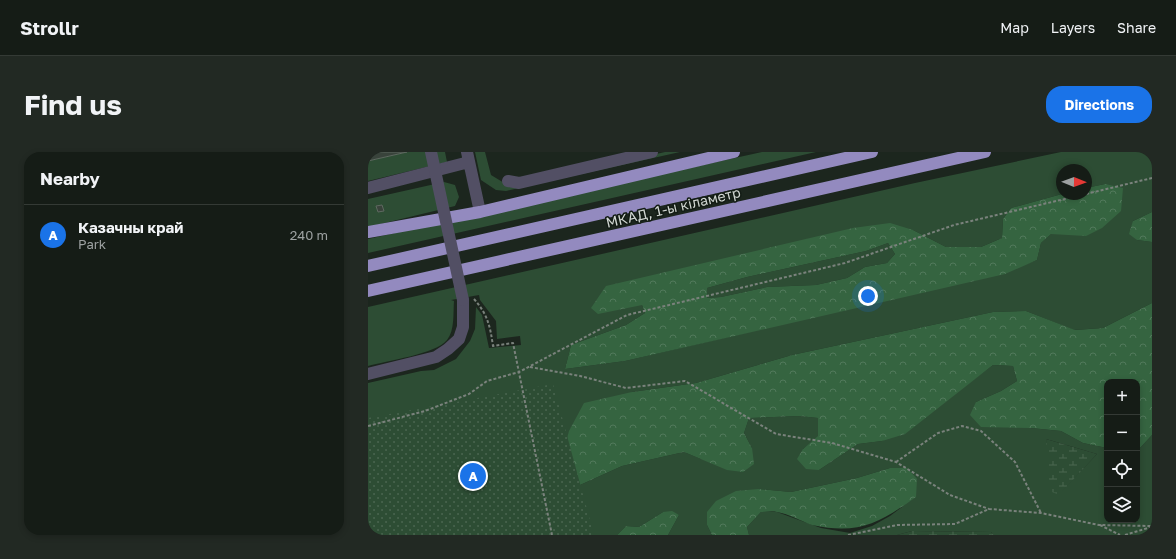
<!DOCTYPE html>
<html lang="en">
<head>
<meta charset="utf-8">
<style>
	body { margin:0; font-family:"Golos Text",sans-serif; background:#222923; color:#f1f3f6 }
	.controls { position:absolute; right:12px; bottom:12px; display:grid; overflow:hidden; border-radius:8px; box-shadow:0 2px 6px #0003 }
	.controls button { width:36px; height:36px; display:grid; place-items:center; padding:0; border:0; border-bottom:1px solid #343a35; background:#151c16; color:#f1f3f6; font:20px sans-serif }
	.compass { position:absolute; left:688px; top:12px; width:36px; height:36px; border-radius:50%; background:#151c16; box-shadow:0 2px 6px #0003; rotate:91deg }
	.you { position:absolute; left:500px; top:144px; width:14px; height:14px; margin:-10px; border:3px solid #fff; border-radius:50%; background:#1a73e8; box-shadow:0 0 0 6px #1a73e833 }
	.badge { display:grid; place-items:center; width:26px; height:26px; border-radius:50%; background:#1a73e8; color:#fff; font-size:13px; font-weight:700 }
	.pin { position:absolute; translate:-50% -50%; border:2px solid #fff; box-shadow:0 1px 4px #0006 }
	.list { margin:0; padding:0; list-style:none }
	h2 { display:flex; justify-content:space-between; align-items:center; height:52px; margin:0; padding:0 16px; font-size:17px }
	h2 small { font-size:13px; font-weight:400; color:#9da1a1 }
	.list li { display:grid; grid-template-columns:26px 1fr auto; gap:12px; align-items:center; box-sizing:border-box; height:60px; padding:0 16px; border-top:1px solid #343a35 }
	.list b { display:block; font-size:15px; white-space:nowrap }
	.list p { margin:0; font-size:13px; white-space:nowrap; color:#9da1a1 }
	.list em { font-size:13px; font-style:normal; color:#9da1a1 }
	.icon { flex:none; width:22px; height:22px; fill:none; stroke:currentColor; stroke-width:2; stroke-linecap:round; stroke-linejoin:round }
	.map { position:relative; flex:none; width:784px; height:383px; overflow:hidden; border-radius:16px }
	header { display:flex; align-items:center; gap:24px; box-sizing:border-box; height:56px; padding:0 20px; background:#151c16; border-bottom:1px solid #343a35 }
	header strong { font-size:19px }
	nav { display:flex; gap:22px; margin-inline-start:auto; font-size:14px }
	.intro { display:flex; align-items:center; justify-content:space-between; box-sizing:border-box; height:96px; padding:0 24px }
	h1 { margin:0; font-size:28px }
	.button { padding:10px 18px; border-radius:16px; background:#1a73e8; color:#fff; font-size:14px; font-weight:700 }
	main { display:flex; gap:24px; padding:0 24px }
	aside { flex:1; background:#151c16; border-radius:16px; box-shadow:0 2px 6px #0003 }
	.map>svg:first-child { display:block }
	.green { fill:#2d4d34; fill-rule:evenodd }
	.forest { fill:url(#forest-crowns); fill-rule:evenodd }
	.wetland { fill:url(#wetland-marsh) }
	.park { fill:url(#park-dots) }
	.building { fill:#39433b; stroke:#5e6960 }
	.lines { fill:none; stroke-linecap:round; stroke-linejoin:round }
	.path { stroke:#7a827c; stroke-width:2; stroke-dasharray:3 2; stroke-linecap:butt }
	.minor { stroke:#524f64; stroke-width:12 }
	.highway { stroke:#938abf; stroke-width:12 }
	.minor-bridge { stroke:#524f64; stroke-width:12 }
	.labels { text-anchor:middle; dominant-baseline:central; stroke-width:3; stroke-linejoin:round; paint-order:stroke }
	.street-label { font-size:14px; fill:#d1d7d2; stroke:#131c15 }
</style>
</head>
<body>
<header>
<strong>Strollr</strong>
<nav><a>Map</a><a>Layers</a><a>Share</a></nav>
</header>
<div class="intro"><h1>Find us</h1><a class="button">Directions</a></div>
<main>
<aside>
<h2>Nearby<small></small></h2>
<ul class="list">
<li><span class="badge">A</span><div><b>Казачны край</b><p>Park</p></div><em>240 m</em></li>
</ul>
</aside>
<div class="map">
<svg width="784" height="383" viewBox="0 0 784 383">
	<defs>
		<pattern id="forest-crowns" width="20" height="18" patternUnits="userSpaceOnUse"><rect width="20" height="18" fill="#356440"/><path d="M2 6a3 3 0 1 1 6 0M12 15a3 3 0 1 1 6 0" fill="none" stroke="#51795b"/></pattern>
		<pattern id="wetland-marsh" width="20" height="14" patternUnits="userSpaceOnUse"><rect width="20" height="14" fill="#2d4d34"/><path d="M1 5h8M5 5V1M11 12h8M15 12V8" fill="none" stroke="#4a6650"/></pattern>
		<pattern id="park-dots" width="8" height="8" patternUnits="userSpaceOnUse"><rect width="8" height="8" fill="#2d4d34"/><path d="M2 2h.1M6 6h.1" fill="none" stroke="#4a6650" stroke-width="1.8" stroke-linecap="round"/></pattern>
	</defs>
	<rect width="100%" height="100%" fill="#1c261e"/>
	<path class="green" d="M 39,0 L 77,0 L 79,10 L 0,29 L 0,9 Z
		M 107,0 L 117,0 L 123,23 L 143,35 L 297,0 L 312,0 L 138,39 L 128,38 L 113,28 Z
		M 394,0 L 448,0 L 0,101 L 0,87 Z
		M 693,0 L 784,0 L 784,60 L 765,69 L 769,88 L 784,90 L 784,151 L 735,176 L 706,178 L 658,159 L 625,160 L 424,203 L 328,231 L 264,240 L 212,333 L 254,314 L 316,300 L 333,307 L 384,296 L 376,281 L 381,266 L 431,264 L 450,266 L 451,284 L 435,297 L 451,318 L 490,292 L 514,289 L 601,231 L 625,213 L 645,214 L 649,229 L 633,239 L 608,250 L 663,276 L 693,279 L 715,291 L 739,296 L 739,368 L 769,368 L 769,297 L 771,297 L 784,283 L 784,383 L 626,383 L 623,380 L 544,379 L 529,383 L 381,383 L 379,375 L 393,360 L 409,360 L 453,376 L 482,381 L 504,374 L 522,364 L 534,355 L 522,316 L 489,326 L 423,340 L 391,337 L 339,373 L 344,383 L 300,383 L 311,363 L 295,360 L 271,375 L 258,374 L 249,383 L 47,383 L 0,354 L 0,231 L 53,219 L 66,218 L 88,207 L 102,189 L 107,177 L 108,155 L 114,163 L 121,196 L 153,193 L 152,184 L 129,187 L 128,169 L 112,148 L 111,143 L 83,148 L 86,149 C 85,161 87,178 79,188 C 68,202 18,209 0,214 L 0,155 L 547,31 ZM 694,18 L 718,18 L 718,36 L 737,32 L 673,91 L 669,108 L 653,114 L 419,171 L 257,209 L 197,217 L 203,193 L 258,173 L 277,161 L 274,153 L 545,78 L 578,95 L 613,95 L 634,86 L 635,67 L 643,56 L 694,42 ZM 678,287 L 729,302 L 691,342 Z
		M 76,30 L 87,33 L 91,45 L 87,54 L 0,75 L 0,47 Z
		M 520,91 L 527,102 L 519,111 L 497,115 L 479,126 L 448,133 L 399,135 L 353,145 L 339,146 L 339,136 L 379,125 L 498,99 Z"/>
	<path class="forest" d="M 737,32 L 755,36 L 753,59 L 734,76 L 718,84 L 683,82 L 673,91 L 669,108 L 637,122 L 257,209 L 197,217 L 203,193 L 258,173 L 277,161 L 274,153 L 230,162 L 223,156 L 238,134 L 485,76 L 522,71 L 545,78 L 578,95 L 613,95 L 634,86 L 635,67 L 643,56 L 694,42 L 718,42 L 718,36 ZM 520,91 L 527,102 L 519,111 L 497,115 L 479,126 L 448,133 L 399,135 L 353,145 L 339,146 L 339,136 L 379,125 L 498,99 Z
		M 784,60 L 784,90 L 769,88 L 761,82 L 765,69 Z
		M 784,151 L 784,283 L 771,297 L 769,297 L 769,230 L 739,230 L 739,296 L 715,291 L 693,279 L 663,276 L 613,275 L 602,263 L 608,250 L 633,239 L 649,229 L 645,214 L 625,213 L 537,282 L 514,289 L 490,292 L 451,318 L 438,317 L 429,307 L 435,297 L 450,284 L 450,266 L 431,264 L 381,266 L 376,281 L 384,296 L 386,312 L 375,320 L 359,318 L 316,300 L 254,314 L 212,333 L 193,309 L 201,279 L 216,251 L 264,240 L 328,231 L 424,203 L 625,160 L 658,159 L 707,178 L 735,176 Z
		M 522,316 L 539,316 L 549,327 L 548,345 C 511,371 491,383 444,373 C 433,369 421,362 409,360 C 404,359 398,360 393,360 L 379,375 L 381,383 L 344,383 L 339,373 L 339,360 L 348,349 L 368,339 L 391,337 L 423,340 L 489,326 Z
		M 304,359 L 311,363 L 300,383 L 249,383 L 258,374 L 271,375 L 295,360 Z"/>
	<path class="wetland" d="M 678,287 L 729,302 L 691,343 L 682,339 Z
		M 544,379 L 623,380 L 626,383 L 529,383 Z"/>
	<path class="park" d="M 185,232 L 226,383 L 0,383 L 0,266 Z"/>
	<path class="building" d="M 0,0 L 39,0 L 0,9 Z
		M 14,53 L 16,59 L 10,60 L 8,54 Z"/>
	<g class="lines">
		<path class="path" d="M 718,42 L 784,26
			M 106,147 C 120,163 122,174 125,194 L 145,191 L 184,383
			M 162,215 L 212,224 L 258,236 L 317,229 L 408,282 L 464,291 L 528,310 L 582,343 L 621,357
			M 0,274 L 57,259 L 101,242 L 119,229 L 151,220 L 259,163 L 477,111 L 586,73 L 718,42
			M 528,310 L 570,281 L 594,274 L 613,279 L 647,310 L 673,361
			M 732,373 L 752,383
			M 480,383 L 529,373 L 587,372 L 621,357 L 673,361 L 731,373 L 784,374
			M 757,383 L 783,375"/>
		<path class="minor" d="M 99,0 L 112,60
			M 140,29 L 151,31 L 284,0
			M 0,36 L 101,10
			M 0,222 L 68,205 L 80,197 L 91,187 L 95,175 L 95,148"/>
		<path class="highway" d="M 0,80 L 112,60 L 366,0
			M 0,114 L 504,0
			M 0,139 L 617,0"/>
		<path class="minor-bridge" d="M 63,0 L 95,148"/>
	</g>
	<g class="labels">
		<g class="street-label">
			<text transform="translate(305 55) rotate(-13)">МКАД, 1-ы кіламетр</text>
		</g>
	</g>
</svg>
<div class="controls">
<button>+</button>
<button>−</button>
<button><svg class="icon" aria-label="locate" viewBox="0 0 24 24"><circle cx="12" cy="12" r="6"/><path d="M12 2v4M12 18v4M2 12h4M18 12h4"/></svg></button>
<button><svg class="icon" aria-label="layers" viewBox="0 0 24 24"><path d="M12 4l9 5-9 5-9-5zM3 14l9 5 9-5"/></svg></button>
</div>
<svg class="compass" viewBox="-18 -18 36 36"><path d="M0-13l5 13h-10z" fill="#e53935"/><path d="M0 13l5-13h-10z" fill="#9da1a1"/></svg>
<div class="you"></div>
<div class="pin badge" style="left:105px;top:324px">A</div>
</div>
</main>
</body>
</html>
